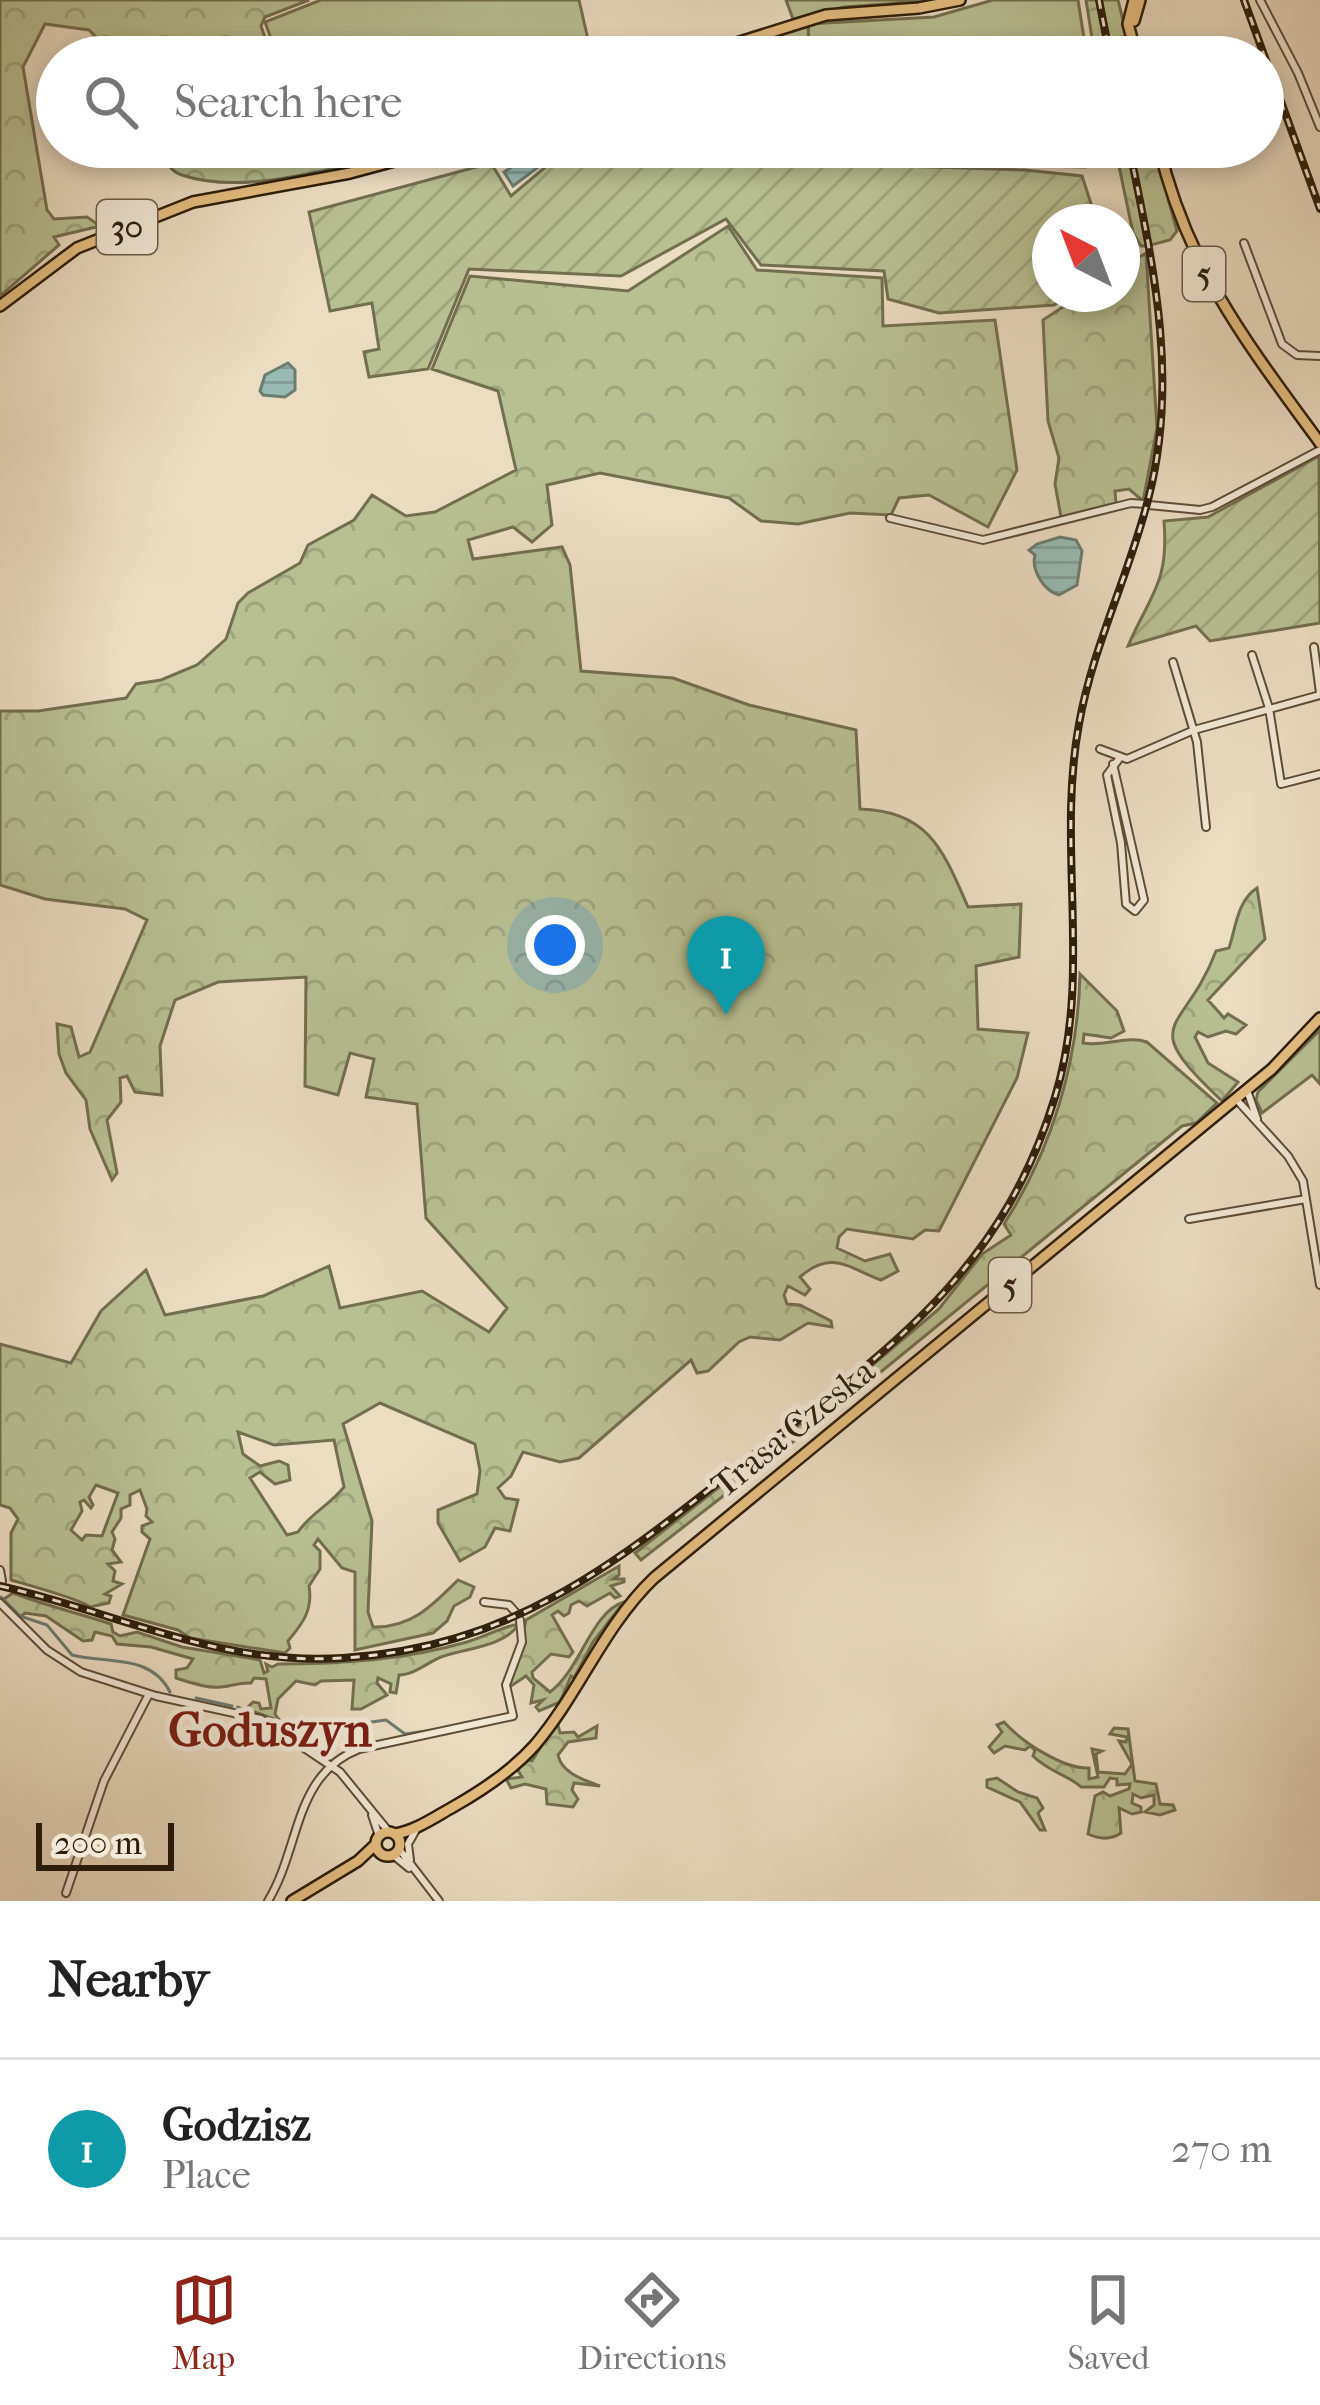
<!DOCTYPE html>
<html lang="en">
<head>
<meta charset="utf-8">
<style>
	body { margin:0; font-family:"IM FELL French Canon",serif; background:#f2f2f2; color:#222 }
	.compass { position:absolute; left:1032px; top:204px; width:108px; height:108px; border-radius:50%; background:#fff; box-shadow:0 6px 18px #0003; rotate:318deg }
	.scale { position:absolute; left:36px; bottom:30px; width:138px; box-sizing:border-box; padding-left:12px; border:6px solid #2d1e09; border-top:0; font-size:33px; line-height:42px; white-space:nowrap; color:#2d1e09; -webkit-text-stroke:9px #f2e9d7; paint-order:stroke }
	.you { position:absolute; left:555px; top:945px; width:42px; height:42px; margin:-30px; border:9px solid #fff; border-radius:50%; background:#1a73e8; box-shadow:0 0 0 18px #1a73e833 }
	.badge { display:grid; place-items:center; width:78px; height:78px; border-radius:50%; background:#8f2418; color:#fff; font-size:39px; font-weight:700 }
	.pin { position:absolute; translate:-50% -99px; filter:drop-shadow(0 3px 6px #0008) }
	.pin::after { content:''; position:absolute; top:63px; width:42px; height:36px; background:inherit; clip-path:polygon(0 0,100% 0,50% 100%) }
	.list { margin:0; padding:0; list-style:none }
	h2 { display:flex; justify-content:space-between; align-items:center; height:156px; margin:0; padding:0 48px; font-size:51px }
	h2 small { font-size:39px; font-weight:400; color:#767676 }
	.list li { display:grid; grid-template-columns:78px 1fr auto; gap:36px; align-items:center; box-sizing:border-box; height:180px; padding:0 48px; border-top:3px solid #e0e0e0 }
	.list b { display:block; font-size:45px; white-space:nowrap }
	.list p { margin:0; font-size:39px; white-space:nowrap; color:#767676 }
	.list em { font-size:39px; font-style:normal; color:#767676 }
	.icon { flex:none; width:66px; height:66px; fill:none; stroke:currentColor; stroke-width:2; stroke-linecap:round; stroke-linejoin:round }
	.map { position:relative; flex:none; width:1320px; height:1901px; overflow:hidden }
	.search { position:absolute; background:#fff; box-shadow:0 6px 18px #0003; left:36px; right:36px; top:36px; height:132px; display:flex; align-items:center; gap:30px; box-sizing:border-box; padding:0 42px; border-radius:66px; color:#767676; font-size:45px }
	.sheet { height:336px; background:#fff }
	nav { display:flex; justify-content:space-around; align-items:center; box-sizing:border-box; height:168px; border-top:3px solid #e0e0e0; background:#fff; font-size:33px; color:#767676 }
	nav a { display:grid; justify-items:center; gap:6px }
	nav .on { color:#8f2418 }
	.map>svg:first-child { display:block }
	.grass { fill:#b8c092; stroke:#726f4e; stroke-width:3 }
	.forest { fill:url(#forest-crowns); stroke:#726f4e; stroke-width:3; fill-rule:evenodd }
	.garden { fill:url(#garden-furrows); stroke:#726f4e; stroke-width:3 }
	.water { fill:url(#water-rules); stroke:#6d7c70; stroke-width:3 }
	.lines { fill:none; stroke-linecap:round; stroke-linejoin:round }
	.stream { stroke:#6d7c70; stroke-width:3 }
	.minor-casing { stroke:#5c4e37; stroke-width:10 }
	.major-casing { stroke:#2d1e09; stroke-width:14 }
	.minor { stroke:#f2e9d7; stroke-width:6 }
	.major { stroke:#e6be81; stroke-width:9 }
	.rail-casing { stroke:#2d1e09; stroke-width:8 }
	.rail { stroke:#f2e9d7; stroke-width:3; stroke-dasharray:9; stroke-linecap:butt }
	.labels { text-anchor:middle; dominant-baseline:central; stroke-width:10; stroke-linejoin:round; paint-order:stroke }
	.shield { fill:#f2e9d7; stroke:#685b47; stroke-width:3 }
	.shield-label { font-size:33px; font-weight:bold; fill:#2d1e09 }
	.street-label { font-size:36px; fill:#2d1e09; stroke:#f2e9d7 }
	.district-label { font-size:48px; font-weight:bold; fill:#7a1f14; stroke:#f2e9d7 }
</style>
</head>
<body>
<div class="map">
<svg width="1320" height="1901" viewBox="0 0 1320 1901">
	<defs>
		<pattern id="forest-crowns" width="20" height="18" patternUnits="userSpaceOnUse" patternTransform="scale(3)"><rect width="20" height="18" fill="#b8c092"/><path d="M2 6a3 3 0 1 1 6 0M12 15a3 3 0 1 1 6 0" fill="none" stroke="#9ea57d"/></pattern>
		<pattern id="garden-furrows" width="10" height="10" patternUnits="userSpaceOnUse" patternTransform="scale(3)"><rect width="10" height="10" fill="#b8c092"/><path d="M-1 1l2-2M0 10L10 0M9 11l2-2" fill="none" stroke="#9ea57d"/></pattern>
		<pattern id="water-rules" width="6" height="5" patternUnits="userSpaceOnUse" patternTransform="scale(3)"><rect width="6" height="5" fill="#98bbb4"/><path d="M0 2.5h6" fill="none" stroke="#83a099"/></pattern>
	</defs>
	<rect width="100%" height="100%" fill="#ebddc2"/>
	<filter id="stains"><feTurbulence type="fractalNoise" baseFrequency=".00167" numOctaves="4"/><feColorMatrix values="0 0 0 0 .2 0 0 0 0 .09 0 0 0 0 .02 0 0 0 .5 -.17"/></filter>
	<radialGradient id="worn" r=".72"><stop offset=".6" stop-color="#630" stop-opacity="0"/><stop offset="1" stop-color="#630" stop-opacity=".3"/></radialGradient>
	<path class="grass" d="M 321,0 L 579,0 L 592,57 L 278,57 L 265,22 Z
		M 786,0 L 943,0 L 844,7 L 793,19 Z
		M 993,0 L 1078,0 L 1087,57 L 809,57 L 827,55 L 809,46 L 808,24 L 934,17 Z
		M 345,147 L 447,147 C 415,156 369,180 345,147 Z
		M 810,147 L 1087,147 L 1085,167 L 810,162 Z
		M 1320,1030 L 1320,1084 L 1312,1075 L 1262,1113 L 1256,1100 L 1258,1092 Z"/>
	<path class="forest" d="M 0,0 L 309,0 L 265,17 L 261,26 L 272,57 L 103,57 L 94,46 L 98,39 L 89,30 L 45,24 L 23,67 L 47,210 L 54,219 L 87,217 L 100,226 L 54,237 L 59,245 L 0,296 Z
		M 1086,0 L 1097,0 L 1108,57 L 1095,57 Z
		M 1101,0 L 1118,0 L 1132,57 L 1113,57 Z
		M 808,25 L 809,46 L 827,46 L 828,55 L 706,57 Z
		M 158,147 L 339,147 L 354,164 C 301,175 235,193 182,175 C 169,171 164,158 158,147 Z
		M 1115,147 L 1127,147 L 1147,246 L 1141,246 L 1133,233 Z
		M 1131,147 L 1154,147 L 1177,231 L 1170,240 L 1151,245 Z
		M 728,226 L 757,270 L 882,278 L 883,326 L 995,320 L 1017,470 L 988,527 L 929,495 L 899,498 L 891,515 L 850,513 L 798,524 L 761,521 L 729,498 L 600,473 L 547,485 L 552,525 L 532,542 L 513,527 L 468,540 L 473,559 L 562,547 L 570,565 L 581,671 L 673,678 L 749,705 L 856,730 L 860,809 C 929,811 943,850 968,907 L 1021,904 L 1019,957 L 976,966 L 978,1029 L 1028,1033 L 1017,1078 L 939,1231 L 925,1230 L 913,1239 L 847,1229 L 839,1237 L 837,1248 L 865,1261 L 890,1254 L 898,1271 L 881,1280 C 848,1268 832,1249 800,1277 L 810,1289 L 805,1295 L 788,1286 L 784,1295 L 787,1304 L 800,1305 L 831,1321 L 832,1327 L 808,1323 L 780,1340 L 750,1337 L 739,1342 L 708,1371 L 697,1373 L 691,1360 L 579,1458 L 560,1462 L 523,1452 L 511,1476 L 498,1488 L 505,1498 L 518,1500 L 510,1531 L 495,1528 L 485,1547 L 460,1561 L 438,1523 L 438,1510 L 477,1494 L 480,1471 L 475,1444 L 380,1403 L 343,1424 L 372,1521 L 368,1612 L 373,1627 C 411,1628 432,1606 458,1580 L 474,1587 L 470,1597 L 454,1606 L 447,1621 L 433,1633 L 355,1650 L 355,1572 L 342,1568 L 318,1539 L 314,1545 L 320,1551 L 320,1569 L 309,1586 C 313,1610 303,1623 288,1641 L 290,1648 L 285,1653 L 190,1638 L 178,1630 L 123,1615 L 150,1539 L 142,1532 L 142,1526 L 152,1522 L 146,1516 L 147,1509 L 140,1490 L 130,1495 L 130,1505 L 121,1509 L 121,1518 L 112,1532 L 115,1539 L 112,1550 L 121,1562 L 108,1564 L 115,1571 L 113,1581 L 122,1584 L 105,1594 L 111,1596 L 109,1603 L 90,1607 C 80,1599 28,1585 11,1580 L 11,1533 L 18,1519 L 10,1508 L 0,1505 L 0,1344 L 71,1363 L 101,1311 L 146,1270 L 165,1315 L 263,1296 L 329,1266 L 340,1308 L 422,1291 L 489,1332 L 507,1308 L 426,1218 L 417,1104 L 366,1097 L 374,1059 L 350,1053 L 338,1095 L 305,1086 L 306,977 L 218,982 L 175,1000 L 160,1046 L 162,1095 L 135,1092 L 127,1076 L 120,1078 L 121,1102 L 107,1120 L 117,1173 L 112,1180 L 90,1129 L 86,1100 L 66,1073 L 59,1054 L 57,1024 L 71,1027 L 79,1057 L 90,1052 L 147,920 L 125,909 L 45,899 L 0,885 L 0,711 L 38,711 L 126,698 L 136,684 L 161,680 L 197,665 L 226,639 L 238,603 L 248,593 L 300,563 L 308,545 L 354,520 L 372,495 L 406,516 L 435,512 L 516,470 L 498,391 L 432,369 L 470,276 L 628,291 ZM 238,1432 L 274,1445 L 334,1440 L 344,1487 C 330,1505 311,1513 298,1532 L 287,1535 L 250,1478 L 260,1472 L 275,1484 L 290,1480 L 288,1465 L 279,1461 L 260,1466 L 243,1454 ZM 96,1485 L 118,1493 L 102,1536 L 86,1535 L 82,1540 L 71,1530 L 82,1511 L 80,1502 L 84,1500 L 91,1508 L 93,1505 L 89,1497 Z
		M 1146,253 L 1157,428 L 1143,501 L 1129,489 L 1115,491 L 1116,503 L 1061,517 L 1055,484 L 1059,458 L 1048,421 L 1043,320 L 1083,294 L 1122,294 L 1122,268 Z
		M 1257,888 L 1265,939 L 1208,1000 L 1224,1018 L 1228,1014 L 1246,1025 L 1236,1034 L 1226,1031 L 1208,1037 L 1198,1032 L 1195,1037 L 1208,1063 L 1238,1082 L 1222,1101 C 1134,1018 1184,1036 1216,951 L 1229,948 C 1236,927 1237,901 1257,888 Z
		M 1080,974 L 1117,1011 L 1124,1031 L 1111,1038 L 1084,1034 L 1083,1043 C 1105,1047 1127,1035 1147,1042 L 1217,1103 L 1196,1123 L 1182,1126 L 844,1402 L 641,1560 L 635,1553 L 831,1400 L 939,1309 L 982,1254 L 1011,1235 L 1004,1224 C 1052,1149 1078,1063 1080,974 Z
		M 619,1566 L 619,1575 L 613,1579 L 624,1579 L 624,1582 L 611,1586 L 620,1596 L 615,1598 L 610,1593 L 587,1606 L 579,1601 L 571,1605 L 569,1613 L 564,1616 L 558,1611 L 552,1615 L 573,1652 L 569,1657 L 551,1654 L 532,1672 L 533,1678 L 550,1692 C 581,1669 591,1612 624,1602 L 593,1642 L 574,1678 L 571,1676 L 560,1702 L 539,1711 L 536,1707 L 543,1700 L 531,1703 L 534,1685 L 526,1676 L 508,1688 L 526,1620 Z
		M 13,1593 C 44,1605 78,1613 111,1624 L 113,1632 L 120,1636 L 137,1632 L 182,1647 L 260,1660 L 264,1673 L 268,1671 L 266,1664 L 272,1667 L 278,1664 C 342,1664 404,1660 467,1642 C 484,1637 504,1626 519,1624 C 504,1647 466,1648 441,1657 C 428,1662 414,1675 399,1675 L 396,1693 L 390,1692 L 391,1684 L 378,1678 L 377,1683 L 387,1695 L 361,1709 L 352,1709 L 354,1680 L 321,1681 L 315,1685 L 296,1681 L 278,1699 L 275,1714 L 280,1721 L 246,1709 L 253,1702 L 259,1703 L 261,1709 L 271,1708 L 266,1679 L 254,1678 L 251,1683 C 240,1682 232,1686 221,1687 C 208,1689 189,1682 176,1678 L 176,1670 L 187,1668 L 193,1659 L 151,1647 L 117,1644 L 112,1636 L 95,1632 L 92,1640 L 83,1641 L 46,1616 L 25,1613 L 19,1618 L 1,1601 Z
		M 557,1721 L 560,1733 L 574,1732 L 578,1737 L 597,1726 L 596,1738 L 568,1742 L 558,1755 C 562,1774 585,1780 600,1786 L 574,1783 L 572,1790 L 578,1799 L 573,1807 L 547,1804 L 546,1789 L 525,1784 L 511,1788 L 506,1779 L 522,1777 L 517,1769 L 525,1760 L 532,1761 Z
		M 1004,1722 C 1022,1742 1063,1769 1089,1768 L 1089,1779 L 1098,1777 L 1092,1749 L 1102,1751 L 1096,1754 L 1098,1772 L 1125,1774 L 1132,1764 L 1119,1741 L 1126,1742 L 1127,1737 L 1110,1734 L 1114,1728 L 1128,1729 L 1135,1781 L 1156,1784 L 1160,1804 L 1173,1805 L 1175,1810 L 1160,1815 L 1145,1812 L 1154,1805 L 1154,1795 L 1141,1798 L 1133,1794 L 1132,1803 L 1141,1807 L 1141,1812 L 1132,1814 L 1119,1808 L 1121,1833 C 1111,1840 1099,1839 1088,1834 L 1095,1796 L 1103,1792 L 1110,1796 L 1129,1789 L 1130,1784 L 1117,1785 L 1117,1779 L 1110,1778 L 1104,1787 L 1081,1787 C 1070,1776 1049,1772 1033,1756 L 1035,1750 L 1030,1746 L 1025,1750 L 1005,1746 L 994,1753 L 989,1747 L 1002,1732 L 997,1725 Z
		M 997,1778 L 1018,1792 L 1037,1798 L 1043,1808 L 1038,1813 L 1045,1830 L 1040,1830 L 1020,1802 L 987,1787 L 987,1780 Z"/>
	<path class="garden" d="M 582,147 L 807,147 L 808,163 L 1025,170 L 1082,176 L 1097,222 L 1050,222 L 1050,294 L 1072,294 L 1054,305 L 939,313 L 888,299 L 884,271 L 761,265 L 726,219 L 621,276 L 469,269 L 428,369 L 369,377 L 364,352 L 379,349 L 372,303 L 330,311 L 309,212 L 491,163 L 511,196 L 555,159 Z
		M 1319,456 L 1320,623 L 1210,641 L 1196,626 L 1128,646 C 1151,593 1169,583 1164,521 L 1208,517 Z"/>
	<path class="water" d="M 533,154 L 541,165 L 513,186 L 504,172 Z
		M 288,363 L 295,370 L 295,390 L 285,397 L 263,395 L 260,391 L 265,375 Z
		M 1060,537 L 1076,540 L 1082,551 L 1077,585 L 1059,595 C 1044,591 1031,570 1035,555 L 1029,550 L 1037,544 Z"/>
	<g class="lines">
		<path class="stream" d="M 1,1597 L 20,1616 L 47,1625 L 72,1655 C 109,1664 151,1654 170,1692
			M 196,1698 L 232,1706
			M 238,1707 L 286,1730
			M 357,1724 L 386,1720 L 405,1734 L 434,1730
			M 295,1732 L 304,1726 L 352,1724"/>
		<defs>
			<path id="minor" d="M 1260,0 L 1298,73 L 1320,127
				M 1244,243 L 1282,344 L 1297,355 L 1320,356
				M 1149,505 L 1200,510 L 1212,507 L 1320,450
				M 890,518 L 983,540 L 1131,503 L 1145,504
				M 1314,647 L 1320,693
				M 1252,655 L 1269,708 L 1281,784 L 1320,774
				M 1173,662 L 1197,742 L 1206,827
				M 1194,730 L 1320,695
				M 1100,749 L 1127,759 L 1194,730
				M 1113,764 L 1144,900 L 1135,911 L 1126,904 L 1121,843 L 1107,775 L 1119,759
				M 1248,1093 L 1257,1119
				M 1236,1099 L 1288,1156 L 1303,1181 L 1320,1285
				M 1189,1219 L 1306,1199
				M 0,1570 L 2,1581
				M 484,1602 L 509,1605 L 517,1614
				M 0,1603 L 47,1650 L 81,1672 L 156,1696 L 261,1719 L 340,1772 L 389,1832
				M 372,1815 L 379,1836
				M 399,1849 L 439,1901
				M 393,1855 L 409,1868
				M 410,1860 L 408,1844 L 417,1828
				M 66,1893 L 104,1781 L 149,1694
				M 268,1901 C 301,1847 293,1775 359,1749 L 513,1716 L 506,1685 L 522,1642 L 520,1620"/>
			<path id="major" d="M 1134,0 L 1128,24 L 1137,57
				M 1134,21 L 1140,0
				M 692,57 L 826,15 L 919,8 L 960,0
				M 1159,147 C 1187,267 1249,346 1320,443
				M 0,306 L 77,248 L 193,202 L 350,173 L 447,147
				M376 1844a12 12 0 1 1 24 0a12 12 0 1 1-24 0Z
				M 395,1834 C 415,1831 435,1817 453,1807 C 483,1790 512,1771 535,1745 C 580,1692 603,1627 654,1578 L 1272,1069 L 1320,1018
				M 292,1901 L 358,1861 L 376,1844"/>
		</defs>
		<use href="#minor" class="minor-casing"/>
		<use href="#major" class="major-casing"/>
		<use href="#minor" class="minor"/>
		<use href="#major" class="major"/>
		<defs>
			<path id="rail" d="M 1099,0 L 1110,57
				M 1244,0 L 1320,209
				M 0,1586 C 119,1613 217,1666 343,1658 C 518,1647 622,1558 753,1455 C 890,1349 1002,1271 1055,1097 C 1093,974 1056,848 1079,724 C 1093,645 1130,573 1149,496 C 1179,377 1153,264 1129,147"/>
		</defs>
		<use href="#rail" class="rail-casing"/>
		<use href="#rail" class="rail"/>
	</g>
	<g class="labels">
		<g class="shield">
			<rect x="97" y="200" width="60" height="54" rx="9"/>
			<rect x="1183" y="247" width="42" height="54" rx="9"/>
			<rect x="989" y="1258" width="42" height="54" rx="9"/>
		</g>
		<g class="shield-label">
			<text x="127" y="227">30</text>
			<text x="1204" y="274">5</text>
			<text x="1010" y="1285">5</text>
		</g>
		<g class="street-label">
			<text transform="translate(793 1428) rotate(-39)">Trasa Czeska</text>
		</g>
		<g class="district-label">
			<text x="270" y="1730">Goduszyn</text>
		</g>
	</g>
	<rect width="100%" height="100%" filter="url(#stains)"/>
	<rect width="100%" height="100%" fill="url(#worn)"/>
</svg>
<svg class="compass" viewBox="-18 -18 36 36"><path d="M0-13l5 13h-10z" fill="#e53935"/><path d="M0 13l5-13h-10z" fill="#767676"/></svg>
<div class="scale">200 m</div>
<div class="you"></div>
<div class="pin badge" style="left:726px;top:1015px;background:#0f9aa8">1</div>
<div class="search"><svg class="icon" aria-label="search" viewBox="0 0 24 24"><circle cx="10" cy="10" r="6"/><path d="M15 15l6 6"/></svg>Search here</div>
</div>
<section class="sheet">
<h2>Nearby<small></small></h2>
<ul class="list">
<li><span class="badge" style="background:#0f9aa8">1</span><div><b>Godzisz</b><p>Place</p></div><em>270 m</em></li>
</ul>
</section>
<nav>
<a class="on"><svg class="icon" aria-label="map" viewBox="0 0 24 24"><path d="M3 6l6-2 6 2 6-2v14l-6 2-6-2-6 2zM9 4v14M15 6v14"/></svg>Map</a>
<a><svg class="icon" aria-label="directions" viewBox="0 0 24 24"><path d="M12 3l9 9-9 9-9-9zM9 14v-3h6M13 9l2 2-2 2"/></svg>Directions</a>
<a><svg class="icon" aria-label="saved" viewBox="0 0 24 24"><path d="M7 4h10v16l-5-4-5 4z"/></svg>Saved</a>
</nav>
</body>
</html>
